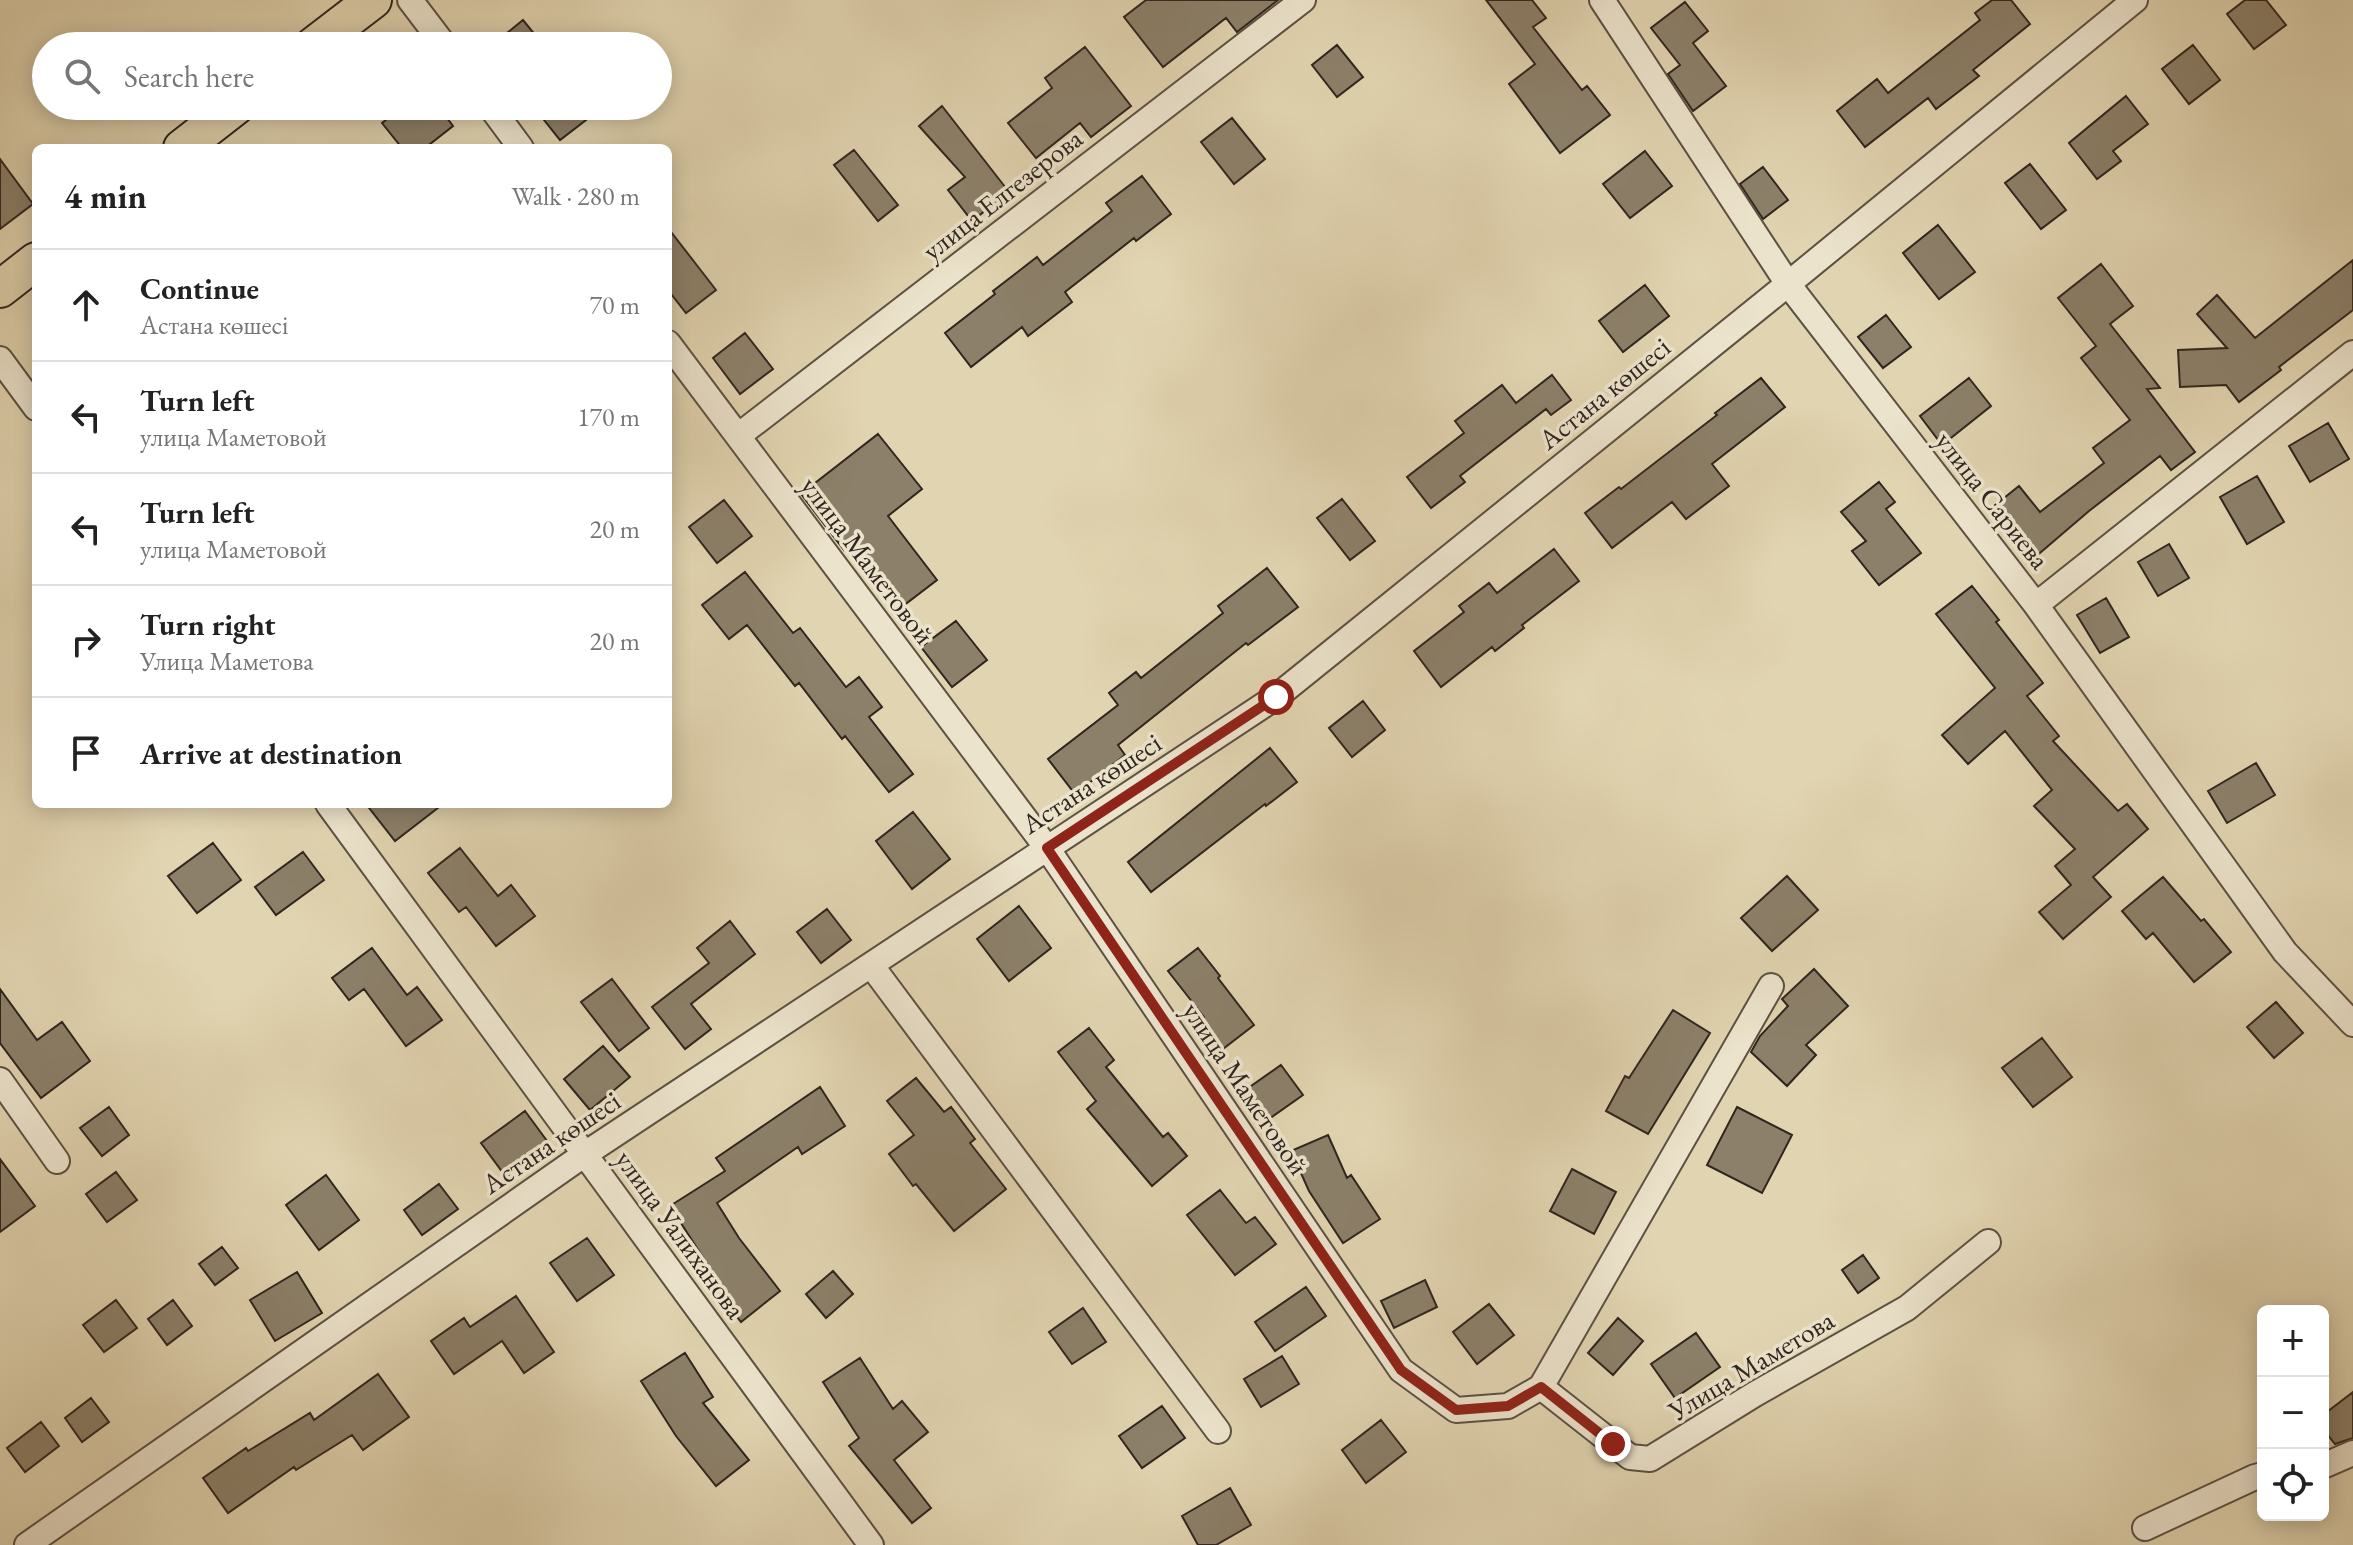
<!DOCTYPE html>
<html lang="en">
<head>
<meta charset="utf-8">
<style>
	body { margin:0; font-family:"EB Garamond",serif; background:#f2f2f2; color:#222 }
	.controls { position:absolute; right:24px; bottom:24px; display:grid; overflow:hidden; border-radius:12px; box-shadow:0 4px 20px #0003 }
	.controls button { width:72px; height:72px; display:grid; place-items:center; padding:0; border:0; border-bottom:2px solid #e0e0e0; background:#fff; color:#222; font:40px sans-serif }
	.stop { position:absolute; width:24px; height:24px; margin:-18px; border:6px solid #8f2418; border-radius:50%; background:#fff }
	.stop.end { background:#8f2418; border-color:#fff; box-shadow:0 2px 8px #0008 }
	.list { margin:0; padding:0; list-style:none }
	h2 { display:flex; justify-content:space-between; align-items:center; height:104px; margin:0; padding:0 32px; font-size:34px }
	h2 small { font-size:26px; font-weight:400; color:#767676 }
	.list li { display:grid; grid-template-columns:52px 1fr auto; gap:24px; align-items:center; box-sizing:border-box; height:112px; padding:0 32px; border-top:2px solid #e0e0e0 }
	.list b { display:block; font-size:30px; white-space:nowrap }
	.list p { margin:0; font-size:26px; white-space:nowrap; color:#767676 }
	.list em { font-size:26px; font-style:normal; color:#767676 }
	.icon { flex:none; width:44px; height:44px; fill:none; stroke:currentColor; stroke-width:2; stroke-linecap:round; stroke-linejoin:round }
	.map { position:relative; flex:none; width:2353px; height:1545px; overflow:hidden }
	.search { position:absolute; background:#fff; box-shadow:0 4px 20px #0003; left:32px; top:32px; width:640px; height:88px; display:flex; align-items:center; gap:20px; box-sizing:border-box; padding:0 28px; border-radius:44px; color:#767676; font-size:30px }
	.panel { position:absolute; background:#fff; box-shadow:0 4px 20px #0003; left:32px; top:144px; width:640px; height:664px; border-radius:12px }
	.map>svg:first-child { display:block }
	.building { fill:#8c806a; stroke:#30251f; stroke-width:2 }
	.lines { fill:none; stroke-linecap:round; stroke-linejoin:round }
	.minor-casing { stroke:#5c5143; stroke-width:28 }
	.primary-casing { stroke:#30251f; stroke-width:40 }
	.minor { stroke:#ece3cc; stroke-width:24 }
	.primary { stroke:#e1d4b0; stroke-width:36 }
	.route { stroke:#8f2418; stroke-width:10 }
	.labels { text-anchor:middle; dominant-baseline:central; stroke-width:7; stroke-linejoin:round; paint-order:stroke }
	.street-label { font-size:28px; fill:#30251f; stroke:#ece3cc }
</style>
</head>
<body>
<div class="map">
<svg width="2353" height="1545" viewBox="0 0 2353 1545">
	<rect width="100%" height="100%" fill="#e1d4b0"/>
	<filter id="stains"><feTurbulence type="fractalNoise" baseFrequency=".0025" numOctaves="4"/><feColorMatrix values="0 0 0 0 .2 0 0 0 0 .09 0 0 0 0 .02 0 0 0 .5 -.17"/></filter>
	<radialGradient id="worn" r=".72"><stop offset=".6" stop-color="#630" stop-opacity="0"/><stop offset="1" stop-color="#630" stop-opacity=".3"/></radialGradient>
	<path class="building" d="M 1146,0 L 1278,0 L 1237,32 L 1226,18 L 1163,67 L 1124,17 Z
		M 1486,0 L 1532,0 L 1546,18 L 1533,27 L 1582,90 L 1587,86 L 1610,115 L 1560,153 L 1509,84 L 1535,64 Z
		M 1992,0 L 2011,0 L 2030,24 L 1973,70 L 1979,76 L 1936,109 L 1928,98 L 1865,147 L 1837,111 L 1877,79 L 1888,93 L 1980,20 L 1975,13 Z
		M 2245,0 L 2266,0 L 2286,25 L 2254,49 L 2227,14 Z
		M 1685,2 L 1708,31 L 1693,43 L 1726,86 L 1693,111 L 1668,74 L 1680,65 L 1651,28 Z
		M 523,20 L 544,46 L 491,46 Z
		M 1337,45 L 1363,77 L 1337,97 L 1312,65 Z
		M 2193,45 L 2220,80 L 2189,104 L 2162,69 Z
		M 1085,47 L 1131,106 L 1091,137 L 1080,123 L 1036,158 L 1008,123 L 1052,88 L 1045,78 Z
		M 2126,96 L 2148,124 L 2113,151 L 2121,161 L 2097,179 L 2069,143 Z
		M 404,106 L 438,106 L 453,126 L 425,148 L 402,148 L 382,123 Z
		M 533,106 L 575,106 L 586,120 L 560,140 Z
		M 942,106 L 1009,192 L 972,221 L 948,190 L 965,177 L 919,126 Z
		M 1232,118 L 1265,159 L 1234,184 L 1201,142 Z
		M 854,150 L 898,205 L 878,221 L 834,165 Z
		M 1645,151 L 1672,186 L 1630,218 L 1603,184 Z
		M 0,159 L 33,204 L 0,229 Z
		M 2030,164 L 2066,210 L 2041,229 L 2005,183 Z
		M 1763,167 L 1788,200 L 1763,219 L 1740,184 Z
		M 1142,176 L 1171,214 L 1136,241 L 1134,238 L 1065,292 L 1072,302 L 1028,336 L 1022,327 L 971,367 L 945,333 L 995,294 L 993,291 L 1037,257 L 1043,265 L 1112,211 L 1106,203 Z
		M 1938,225 L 1975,272 L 1939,299 L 1903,253 Z
		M 668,228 L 716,290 L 686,313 L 668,290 Z
		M 2353,260 L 2353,310 L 2279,367 L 2281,370 L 2239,402 L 2226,385 L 2180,387 L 2178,350 L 2227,348 L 2197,314 L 2217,295 L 2255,338 Z
		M 2101,264 L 2133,306 L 2110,324 L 2160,388 L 2147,389 L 2195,452 L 2171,470 L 2160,456 L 2089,511 L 2034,558 L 1993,507 L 2019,486 L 2040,512 L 2104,463 L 2093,448 L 2130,420 L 2081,358 L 2096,346 L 2058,298 Z
		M 1645,285 L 1669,316 L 1623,352 L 1599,321 Z
		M 1886,315 L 1911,347 L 1883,368 L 1858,337 Z
		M 745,333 L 773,369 L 740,394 L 713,358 Z
		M 1552,375 L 1571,400 L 1551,415 L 1546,409 L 1460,476 L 1465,482 L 1431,508 L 1407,477 L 1464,433 L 1455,421 L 1502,385 L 1516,403 Z
		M 1761,378 L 1785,407 L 1712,464 L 1729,486 L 1686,519 L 1672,502 L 1612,548 L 1585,513 L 1619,487 L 1621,489 L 1717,415 L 1715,413 Z
		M 1969,378 L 1991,406 L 1942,445 L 1920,416 Z
		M 2328,423 L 2349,459 L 2310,482 L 2289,446 Z
		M 878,434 L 922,489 L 888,516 L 937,580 L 903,606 L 854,542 L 844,550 L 801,494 Z
		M 2257,476 L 2284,522 L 2247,544 L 2220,497 Z
		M 1879,482 L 1895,502 L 1886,509 L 1921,553 L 1879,585 L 1852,551 L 1866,541 L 1841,512 Z
		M 1342,499 L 1375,541 L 1350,560 L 1317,518 Z
		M 724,500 L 752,536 L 717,563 L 689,527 Z
		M 2169,544 L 2189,578 L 2158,596 L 2138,562 Z
		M 1554,549 L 1579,581 L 1522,625 L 1524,628 L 1495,651 L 1492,647 L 1441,687 L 1414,651 L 1464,612 L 1459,606 L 1489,583 L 1497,593 Z
		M 1267,568 L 1298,607 L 1248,645 L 1246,643 L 1118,745 L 1125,755 L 1075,794 L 1048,759 L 1118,705 L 1109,693 L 1136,672 L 1141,678 L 1223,613 L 1218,606 Z
		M 745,572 L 793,633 L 800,628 L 846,687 L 859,677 L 882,707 L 869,717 L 913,774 L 889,792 L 845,736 L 842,739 L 799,683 L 795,686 L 747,625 L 729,639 L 702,605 Z
		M 1972,586 L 1999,620 L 1996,622 L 2043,683 L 2027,696 L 2059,736 L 2053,741 L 2118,811 L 2127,804 L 2148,829 L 2093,877 L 2111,897 L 2063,939 L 2039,912 L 2071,885 L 2055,866 L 2075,849 L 2034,806 L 2052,790 L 2005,731 L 1968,764 L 1942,735 L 1995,688 L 1936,614 Z
		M 2106,598 L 2129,637 L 2100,653 L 2077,615 Z
		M 956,621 L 987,660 L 952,687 L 921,647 Z
		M 1363,701 L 1385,730 L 1352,757 L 1329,728 Z
		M 1270,748 L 1297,782 L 1266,806 L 1265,804 L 1151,892 L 1128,862 Z
		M 2256,763 L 2275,795 L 2227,823 L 2208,791 Z
		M 366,804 L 443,804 L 395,841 Z
		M 913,812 L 950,859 L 912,889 L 876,841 Z
		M 213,843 L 241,880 L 197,913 L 168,876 Z
		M 460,848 L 498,896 L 511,885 L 535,916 L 496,946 L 466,907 L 459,912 L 428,873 Z
		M 303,852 L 324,880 L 276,915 L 255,887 Z
		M 1787,876 L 1818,910 L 1772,951 L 1741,918 Z
		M 2163,877 L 2201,921 L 2204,919 L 2231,952 L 2194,982 L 2153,933 L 2146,939 L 2122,911 Z
		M 1019,906 L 1051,948 L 1009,981 L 977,939 Z
		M 827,909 L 851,940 L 821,963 L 797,932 Z
		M 730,921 L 755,954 L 691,1004 L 711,1029 L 685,1049 L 652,1007 L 709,963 L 697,948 Z
		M 372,948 L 407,995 L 417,987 L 442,1020 L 406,1046 L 364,989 L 349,1000 L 332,978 Z
		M 1198,948 L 1220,976 L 1218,978 L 1254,1025 L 1219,1052 L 1197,1023 L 1204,1017 L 1168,971 Z
		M 1814,969 L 1848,1006 L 1806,1045 L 1816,1055 L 1787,1086 L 1751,1052 L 1760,1036 L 1788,1006 L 1782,999 Z
		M 612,979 L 649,1028 L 619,1051 L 581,1002 Z
		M 0,989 L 37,1040 L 62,1022 L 90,1061 L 41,1098 L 0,1043 Z
		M 2276,1002 L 2303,1033 L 2274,1058 L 2247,1027 Z
		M 1673,1010 L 1710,1033 L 1648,1134 L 1606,1111 L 1625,1076 L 1629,1078 Z
		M 1089,1028 L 1114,1060 L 1106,1067 L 1163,1137 L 1168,1133 L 1187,1156 L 1152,1186 L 1087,1109 L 1096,1101 L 1058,1052 Z
		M 2042,1038 L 2072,1077 L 2033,1107 L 2002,1068 Z
		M 603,1046 L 630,1077 L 590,1110 L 564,1079 Z
		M 1281,1065 L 1303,1095 L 1266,1121 L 1244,1091 Z
		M 916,1078 L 944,1112 L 951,1107 L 975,1139 L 970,1143 L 1006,1189 L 954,1231 L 916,1184 L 913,1186 L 889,1154 L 914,1135 L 887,1101 Z
		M 820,1087 L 845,1126 L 802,1154 L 798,1147 L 717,1203 L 739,1238 L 780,1291 L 741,1322 L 707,1278 L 713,1273 L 670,1206 L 725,1171 L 716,1158 Z
		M 109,1107 L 129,1135 L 102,1156 L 80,1128 Z
		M 1737,1107 L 1792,1135 L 1762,1193 L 1707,1165 Z
		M 525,1111 L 550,1145 L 506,1177 L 481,1143 Z
		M 1328,1135 L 1347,1178 L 1351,1175 L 1380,1219 L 1343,1243 L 1309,1191 L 1291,1151 Z
		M 0,1159 L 35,1206 L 0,1232 Z
		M 1572,1169 L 1616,1192 L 1594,1234 L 1550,1211 Z
		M 116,1172 L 137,1200 L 107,1222 L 86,1194 Z
		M 326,1175 L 359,1220 L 319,1250 L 286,1205 Z
		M 439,1184 L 458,1209 L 422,1235 L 404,1210 Z
		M 1220,1190 L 1246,1223 L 1255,1217 L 1276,1244 L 1235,1275 L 1187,1215 Z
		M 587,1238 L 614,1275 L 577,1301 L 550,1263 Z
		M 222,1247 L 238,1268 L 215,1285 L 199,1264 Z
		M 1863,1255 L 1879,1278 L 1858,1293 L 1842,1270 Z
		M 833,1271 L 853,1294 L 826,1318 L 806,1294 Z
		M 297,1272 L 322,1313 L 275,1341 L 250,1300 Z
		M 1425,1280 L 1437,1307 L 1394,1328 L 1381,1301 Z
		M 1306,1287 L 1326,1316 L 1275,1351 L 1255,1322 Z
		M 516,1296 L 554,1352 L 524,1373 L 502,1341 L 454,1374 L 431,1341 L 464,1318 L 470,1327 Z
		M 116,1300 L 137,1328 L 104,1352 L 83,1325 Z
		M 173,1300 L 192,1326 L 167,1345 L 148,1319 Z
		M 1489,1304 L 1514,1335 L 1477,1364 L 1453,1332 Z
		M 1083,1308 L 1106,1342 L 1072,1364 L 1049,1332 Z
		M 1618,1318 L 1643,1341 L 1613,1375 L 1588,1353 Z
		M 1696,1333 L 1720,1367 L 1675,1398 L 1651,1364 Z
		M 685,1353 L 713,1397 L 703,1403 L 749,1460 L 716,1486 L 676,1436 L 641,1381 Z
		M 1282,1356 L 1299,1384 L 1261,1407 L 1244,1379 Z
		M 860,1358 L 893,1409 L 902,1401 L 928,1432 L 894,1460 L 931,1508 L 912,1523 L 849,1446 L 859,1438 L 823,1382 Z
		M 378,1374 L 409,1417 L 363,1450 L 352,1435 L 296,1470 L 294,1467 L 228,1513 L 203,1478 L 246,1448 L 248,1451 L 310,1413 L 314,1420 Z
		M 2353,1392 L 2353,1438 L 2335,1444 L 2323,1429 L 2323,1415 Z
		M 91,1398 L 109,1422 L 82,1442 L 65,1418 Z
		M 1162,1406 L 1185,1438 L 1142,1468 L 1119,1436 Z
		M 1381,1420 L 1406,1452 L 1366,1483 L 1342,1450 Z
		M 41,1422 L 59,1446 L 25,1472 L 7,1448 Z
		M 1230,1488 L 1251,1525 L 1216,1545 L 1198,1545 L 1182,1516 Z"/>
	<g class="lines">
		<defs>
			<path id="minor" d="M 410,0 L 445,46
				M 1602,0 L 1788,284 L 2036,605 L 2285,952 L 2353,1024
				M 490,106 L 521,148
				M 668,343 L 1047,848 L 1401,1370 L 1456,1410 L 1508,1406 L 1541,1387 L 1771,986
				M 0,359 L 36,408
				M 738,436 L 1303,0
				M 2036,605 L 2353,353
				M 328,804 L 871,1545
				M 871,965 L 1218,1431
				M 0,1080 L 57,1161
				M 1541,1387 L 1630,1457 L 1650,1459 L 1755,1394 L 1907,1308 L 1988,1242
				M 2323,1466 L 2353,1453
				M 2145,1528 L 2255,1477 L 2263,1475
				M 27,1545 L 585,1154 L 1276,697 L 1788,284 L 2135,0"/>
			<path id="primary" d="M 313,46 L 373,0
				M 182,148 L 236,106
				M 0,289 L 36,261"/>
		</defs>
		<use href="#minor" class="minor-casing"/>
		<use href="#primary" class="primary-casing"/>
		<use href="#minor" class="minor"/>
		<use href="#primary" class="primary"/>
	</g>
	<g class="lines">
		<path class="route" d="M 1276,697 L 1047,848 L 1401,1370 L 1456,1410 L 1508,1406 L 1541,1387 L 1613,1444"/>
	</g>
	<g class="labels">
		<g class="street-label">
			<text transform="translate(1002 194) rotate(-38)">улица Елгезерова</text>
			<text transform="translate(1604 393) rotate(-39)">Астана көшесі</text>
			<text transform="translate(1993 500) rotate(52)">улица Сариева</text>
			<text transform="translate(868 560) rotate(53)">улица Маметовой</text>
			<text transform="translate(1091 783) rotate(-33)">Астана көшесі</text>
			<text transform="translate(1246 1088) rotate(56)">улица Маметовой</text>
			<text transform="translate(551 1142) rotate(-34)">Астана көшесі</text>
			<text transform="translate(681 1234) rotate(54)">улица Уалиханова</text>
			<text transform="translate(1751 1365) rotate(-31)">Улица Маметова</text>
		</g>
	</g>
	<rect width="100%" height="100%" filter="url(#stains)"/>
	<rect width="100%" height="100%" fill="url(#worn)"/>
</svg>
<div class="controls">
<button>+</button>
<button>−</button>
<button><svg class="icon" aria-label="locate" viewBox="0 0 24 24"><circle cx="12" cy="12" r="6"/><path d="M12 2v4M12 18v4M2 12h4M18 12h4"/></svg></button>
</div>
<div class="stop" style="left:1276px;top:697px"></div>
<div class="stop end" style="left:1613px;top:1444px"></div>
<div class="search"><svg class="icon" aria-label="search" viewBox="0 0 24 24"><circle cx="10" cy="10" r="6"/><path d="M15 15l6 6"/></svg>Search here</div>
<section class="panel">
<h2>4 min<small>Walk · 280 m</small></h2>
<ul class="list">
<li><svg class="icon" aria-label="ahead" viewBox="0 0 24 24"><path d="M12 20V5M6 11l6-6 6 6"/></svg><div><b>Continue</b><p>Астана көшесі</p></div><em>70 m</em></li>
<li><svg class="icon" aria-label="left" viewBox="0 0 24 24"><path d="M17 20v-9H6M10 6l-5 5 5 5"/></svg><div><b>Turn left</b><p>улица Маметовой</p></div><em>170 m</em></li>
<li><svg class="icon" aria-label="left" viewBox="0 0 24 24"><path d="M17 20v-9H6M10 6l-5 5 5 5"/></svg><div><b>Turn left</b><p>улица Маметовой</p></div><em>20 m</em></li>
<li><svg class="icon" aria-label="right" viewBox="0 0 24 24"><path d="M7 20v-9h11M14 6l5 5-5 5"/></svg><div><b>Turn right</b><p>Улица Маметова</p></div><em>20 m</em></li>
<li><svg class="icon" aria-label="arrive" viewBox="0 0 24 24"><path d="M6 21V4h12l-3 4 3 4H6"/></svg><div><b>Arrive at destination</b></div></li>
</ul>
</section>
</div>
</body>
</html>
